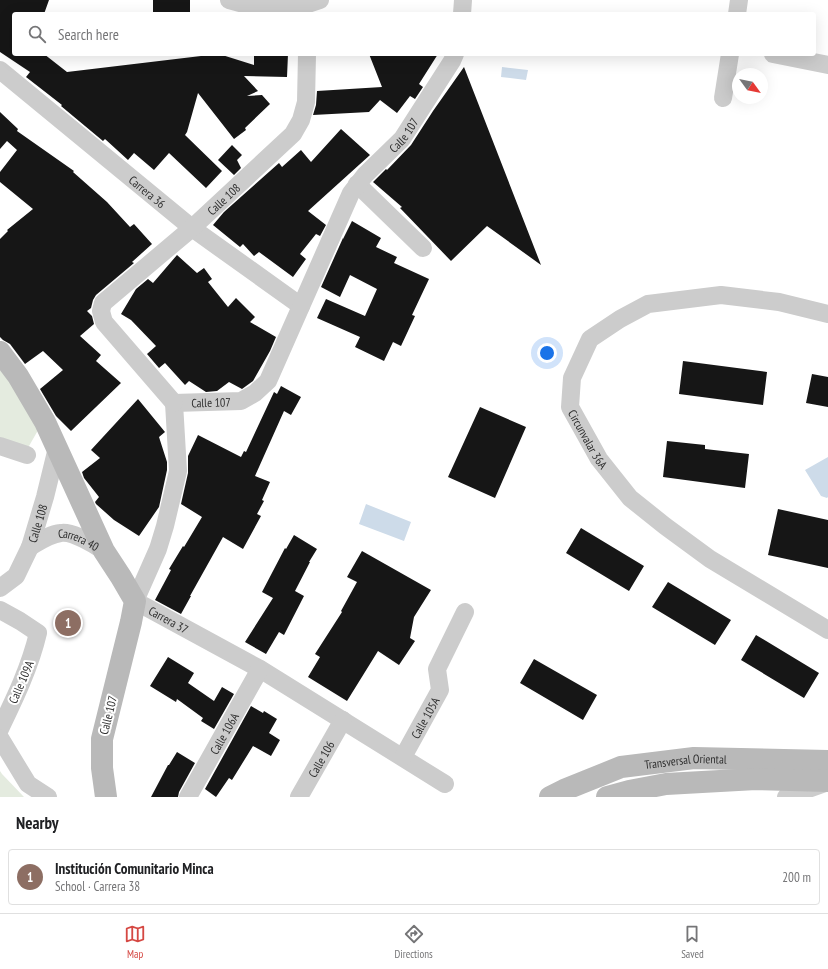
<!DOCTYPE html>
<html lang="en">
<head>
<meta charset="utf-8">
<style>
	body { margin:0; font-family:"PT Sans Narrow",sans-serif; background:#f6f6f6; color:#202124 }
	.compass { position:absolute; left:732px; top:68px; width:36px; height:36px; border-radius:50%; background:#fff; box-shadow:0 4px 16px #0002; rotate:123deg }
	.you { position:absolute; left:547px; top:353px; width:14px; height:14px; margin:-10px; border:3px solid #fff; border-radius:50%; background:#1a73e8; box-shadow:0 0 0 6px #1a73e833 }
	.badge { display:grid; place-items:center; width:26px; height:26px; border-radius:50%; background:#d54843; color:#fff; font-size:13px; font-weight:700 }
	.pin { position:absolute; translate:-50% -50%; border:2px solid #fff; box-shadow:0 1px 4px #0006 }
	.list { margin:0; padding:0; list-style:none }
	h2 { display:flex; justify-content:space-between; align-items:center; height:52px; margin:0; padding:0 16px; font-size:17px }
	h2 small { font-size:13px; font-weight:400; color:#757577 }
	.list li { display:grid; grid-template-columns:26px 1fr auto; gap:12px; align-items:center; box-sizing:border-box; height:56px; margin:0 8px 8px; padding:0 8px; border:1px solid #e0e0e0; border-radius:4px }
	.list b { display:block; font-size:15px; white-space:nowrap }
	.list p { margin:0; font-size:13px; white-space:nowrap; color:#757577 }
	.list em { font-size:13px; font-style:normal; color:#757577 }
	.icon { flex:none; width:22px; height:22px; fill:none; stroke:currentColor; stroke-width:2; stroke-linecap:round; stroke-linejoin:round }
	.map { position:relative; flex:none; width:828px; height:797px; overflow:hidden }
	.search { position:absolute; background:#fff; box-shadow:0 4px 16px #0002; left:12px; right:12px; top:12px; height:44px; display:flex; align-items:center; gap:10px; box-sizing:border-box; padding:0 14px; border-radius:4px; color:#757577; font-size:15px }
	.sheet { height:116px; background:#fff }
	nav { display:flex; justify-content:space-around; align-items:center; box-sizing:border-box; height:56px; border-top:1px solid #e0e0e0; background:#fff; font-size:11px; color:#757577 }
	nav a { display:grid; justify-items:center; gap:2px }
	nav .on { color:#d54843 }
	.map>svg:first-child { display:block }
	.green { fill:#e4ebdf }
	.water { fill:#cddbe9 }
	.building { fill:#161616 }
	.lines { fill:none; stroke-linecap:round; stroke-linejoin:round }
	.street { stroke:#ccc; stroke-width:18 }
	.secondary { stroke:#b9b9b9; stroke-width:22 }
	.labels { text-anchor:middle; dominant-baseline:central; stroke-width:4; stroke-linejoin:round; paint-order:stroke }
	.street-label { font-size:12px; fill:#2f2f2f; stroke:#fff }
</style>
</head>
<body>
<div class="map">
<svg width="828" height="797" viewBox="0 0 828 797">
	<rect width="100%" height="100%" fill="#fff"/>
	<path class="green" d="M 0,364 L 41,425 L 29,446 L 11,446 L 0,442 Z
		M 0,771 L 2,774 L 24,797 L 0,797 Z"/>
	<path class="water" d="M 502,67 L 528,70 L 526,80 L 501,77 Z
		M 828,457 L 828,497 L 827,498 L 821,496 L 805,470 Z
		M 366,504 L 411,522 L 404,541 L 359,524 Z"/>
	<path class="building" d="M 0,0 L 49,0 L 44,14 L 14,14 L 14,54 L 44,54 L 67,72 L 201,56 L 202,54 L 219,54 L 254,65 L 254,54 L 288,54 L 287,77 L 244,76 L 258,91 L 247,96 L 262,95 L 270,104 L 245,128 L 246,130 L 234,139 L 198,93 L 187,132 L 185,135 L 222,171 L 206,188 L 169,153 L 154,170 L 134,153 L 128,160 L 105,139 L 103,141 L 61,106 L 62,105 L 26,77 L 30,72 L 0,52 Z
		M 153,0 L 190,0 L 190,14 L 153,14 Z
		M 369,54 L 438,54 L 419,84 L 423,87 L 415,99 L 410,96 L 397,113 L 380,100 L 369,112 L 313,115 L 316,105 L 317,91 L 382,87 Z
		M 464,67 L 541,265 L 487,226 L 451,261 L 400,208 L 402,207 L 373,182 L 386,169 L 387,170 L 411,145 L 433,111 Z
		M 0,112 L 18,129 L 17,131 L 74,171 L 73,172 L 107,202 L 130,227 L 134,224 L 152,244 L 132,262 L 134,263 L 96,295 L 93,300 L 91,308 L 87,311 L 92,316 L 94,324 L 80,336 L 101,355 L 96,361 L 121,383 L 71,431 L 56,416 L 40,389 L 63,370 L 43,351 L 25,364 L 10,344 L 3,340 L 0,337 L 0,239 L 8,231 L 7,230 L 33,209 L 0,182 L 0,172 L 17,150 L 7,141 L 0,149 Z
		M 341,129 L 370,155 L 308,211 L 326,225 L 320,236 L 316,234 L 300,254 L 306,259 L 293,277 L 259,252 L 254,256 L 243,244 L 240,247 L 213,225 L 224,212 L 279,163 L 282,167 L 301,150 L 311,162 Z
		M 232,145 L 242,155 L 237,160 L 241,168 L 234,175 L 218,160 Z
		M 352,221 L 381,238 L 376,247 L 397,257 L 394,263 L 429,279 L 412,315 L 415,316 L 401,346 L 393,342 L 384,361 L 355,347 L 360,337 L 317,318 L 326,299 L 365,316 L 377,289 L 350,275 L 340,297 L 321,287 L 343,238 L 343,239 Z
		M 177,255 L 197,273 L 204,268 L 212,279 L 208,282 L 228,307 L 236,298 L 255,317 L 250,322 L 276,337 L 270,351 L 253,381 L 242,389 L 229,382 L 217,391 L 206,392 L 189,381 L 185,385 L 165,363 L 159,368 L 147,354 L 156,346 L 131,320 L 121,314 L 136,289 L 148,279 L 153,283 Z
		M 683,361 L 767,372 L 763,405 L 679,394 Z
		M 812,374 L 828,377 L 828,407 L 806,403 Z
		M 281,386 L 301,397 L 291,415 L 284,411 L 255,476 L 270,482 L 262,500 L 264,501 L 257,514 L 261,516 L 243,549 L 223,537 L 190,596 L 191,596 L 181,614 L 155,600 L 171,570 L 169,569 L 183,546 L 184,547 L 202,517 L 181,504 L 188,473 L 188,456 L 198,435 L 241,457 L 244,451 L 246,452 L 274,392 L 277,394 Z
		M 138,399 L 165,432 L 159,437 L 167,462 L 167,470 L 159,507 L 139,536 L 114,520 L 96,504 L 95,502 L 99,497 L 84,478 L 82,472 L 100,458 L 91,450 Z
		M 480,407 L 526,427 L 495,498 L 448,477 Z
		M 667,441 L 705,445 L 705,449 L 749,454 L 745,488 L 663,477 Z
		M 778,509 L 828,520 L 828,568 L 768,555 Z
		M 581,528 L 644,566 L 629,591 L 566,553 Z
		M 294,535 L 317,549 L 309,562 L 310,562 L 295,591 L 304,596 L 284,635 L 279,632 L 266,654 L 245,642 L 273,598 L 262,592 L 285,548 L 286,549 Z
		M 362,551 L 431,590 L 414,617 L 410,638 L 415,641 L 399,665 L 378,651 L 347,701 L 308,677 L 320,657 L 315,654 L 342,612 L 341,611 L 357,582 L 347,577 Z
		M 668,582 L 731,620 L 715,645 L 652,607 Z
		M 756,635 L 819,673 L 804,698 L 741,660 Z
		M 168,657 L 194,673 L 188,683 L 214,701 L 222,687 L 234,694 L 214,729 L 201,721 L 203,718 L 177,699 L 176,702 L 150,686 Z
		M 534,659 L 597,695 L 583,720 L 520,683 Z
		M 251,706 L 263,713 L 264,711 L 277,719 L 269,733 L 280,740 L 271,756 L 253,746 L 232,780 L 229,778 L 216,797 L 205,789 Z
		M 177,752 L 195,763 L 179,792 L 178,797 L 151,797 L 168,765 L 169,765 Z"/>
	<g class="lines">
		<g class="street">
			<path d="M 229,0 L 240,3 L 308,4 L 320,0"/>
			<path d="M 462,14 L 463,0"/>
			<path d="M 737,14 L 739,0"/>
			<path d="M 773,54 L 828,65"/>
			<path id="s1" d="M 0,70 L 192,228 L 301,306"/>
			<path d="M 723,98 L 730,54"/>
			<path d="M 357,184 L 423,248"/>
			<path id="s2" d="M 828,314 L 779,302 L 721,295 L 648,304 L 620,319 L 590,339 L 572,378 L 570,407 L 599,459 L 630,498 L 665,526 L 710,559 L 828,630"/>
			<path id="s3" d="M 174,403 L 178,471 L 165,526 L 158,549 L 135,601 L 260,669 L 445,784"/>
			<path id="s4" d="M 174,403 L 241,401 L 255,393 L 268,381 L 351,193 L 365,175 L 402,139 L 452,61 L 455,54"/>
			<path id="s5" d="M 174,403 L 104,322 L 101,311 L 103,303 L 192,228 L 293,134 L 301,120 L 306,102 L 307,54"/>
			<path d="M 0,446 L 27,455"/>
			<path id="s6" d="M 30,547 C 40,541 50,534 61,533 C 72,531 95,545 104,551"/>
			<path id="s7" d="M 0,588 L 16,576 L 30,547 L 45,497 L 57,448"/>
			<path d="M 0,610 L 20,621 L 38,633 C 30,667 15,698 0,729"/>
			<path d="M 0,738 L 28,784 L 48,797"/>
			<path id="s8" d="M 403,757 L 440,690 L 437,669 L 465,612"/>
			<path id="s9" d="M 188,797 L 260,669"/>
			<path id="s10" d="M 299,797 L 343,720"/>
			<path d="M 786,797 L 825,783"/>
		</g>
		<g class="secondary">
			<path d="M 0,352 L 18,376 L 45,422 L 104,551 L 121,577 L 135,601 L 131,622 L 102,739 L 102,768 L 106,797"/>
			<path id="s11" d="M 550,797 L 564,790 L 621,767 L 694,758 L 828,761"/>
			<path d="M 607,797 L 629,791 L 666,784 L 756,779 L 828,781"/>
		</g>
	</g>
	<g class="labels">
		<g class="street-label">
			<text stroke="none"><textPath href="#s4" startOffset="385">Calle 107</textPath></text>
			<text stroke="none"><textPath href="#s1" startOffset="191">Carrera 36</textPath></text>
			<text stroke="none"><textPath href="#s5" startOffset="286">Calle 108</textPath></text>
			<text stroke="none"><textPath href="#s4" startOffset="37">Calle 107</textPath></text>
			<text stroke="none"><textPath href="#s2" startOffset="359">Circunvalar 36A</textPath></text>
			<text stroke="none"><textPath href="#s7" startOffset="77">Calle 108</textPath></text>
			<text stroke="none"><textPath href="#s6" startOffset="53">Carrera 40</textPath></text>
			<text stroke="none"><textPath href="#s3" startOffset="244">Carrera 37</textPath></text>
			<text transform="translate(21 682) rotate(-67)">Calle 109A</text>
			<text transform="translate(108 715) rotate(-76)">Calle 107</text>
			<text stroke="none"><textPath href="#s8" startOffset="45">Calle 105A</textPath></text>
			<text stroke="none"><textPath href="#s9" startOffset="73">Calle 106A</textPath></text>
			<text stroke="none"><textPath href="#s10" startOffset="44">Calle 106</textPath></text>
			<text stroke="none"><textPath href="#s11" startOffset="142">Transversal Oriental</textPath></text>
		</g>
	</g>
</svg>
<svg class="compass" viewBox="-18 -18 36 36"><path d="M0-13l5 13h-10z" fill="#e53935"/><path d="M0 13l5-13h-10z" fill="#757577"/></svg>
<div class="you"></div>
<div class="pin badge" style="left:68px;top:623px;background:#8d6e63">1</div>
<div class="search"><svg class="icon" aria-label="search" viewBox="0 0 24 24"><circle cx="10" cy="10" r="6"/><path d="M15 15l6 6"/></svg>Search here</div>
</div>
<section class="sheet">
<h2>Nearby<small></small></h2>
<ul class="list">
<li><span class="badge" style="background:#8d6e63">1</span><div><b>Institución Comunitario Minca</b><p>School · Carrera 38</p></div><em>200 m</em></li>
</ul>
</section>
<nav>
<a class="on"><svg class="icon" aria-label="map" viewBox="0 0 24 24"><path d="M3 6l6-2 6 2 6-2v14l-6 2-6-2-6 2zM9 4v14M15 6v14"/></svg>Map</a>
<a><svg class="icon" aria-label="directions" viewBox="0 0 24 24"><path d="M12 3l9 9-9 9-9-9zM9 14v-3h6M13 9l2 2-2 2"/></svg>Directions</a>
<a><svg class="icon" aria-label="saved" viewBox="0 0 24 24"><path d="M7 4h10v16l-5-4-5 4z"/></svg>Saved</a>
</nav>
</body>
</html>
